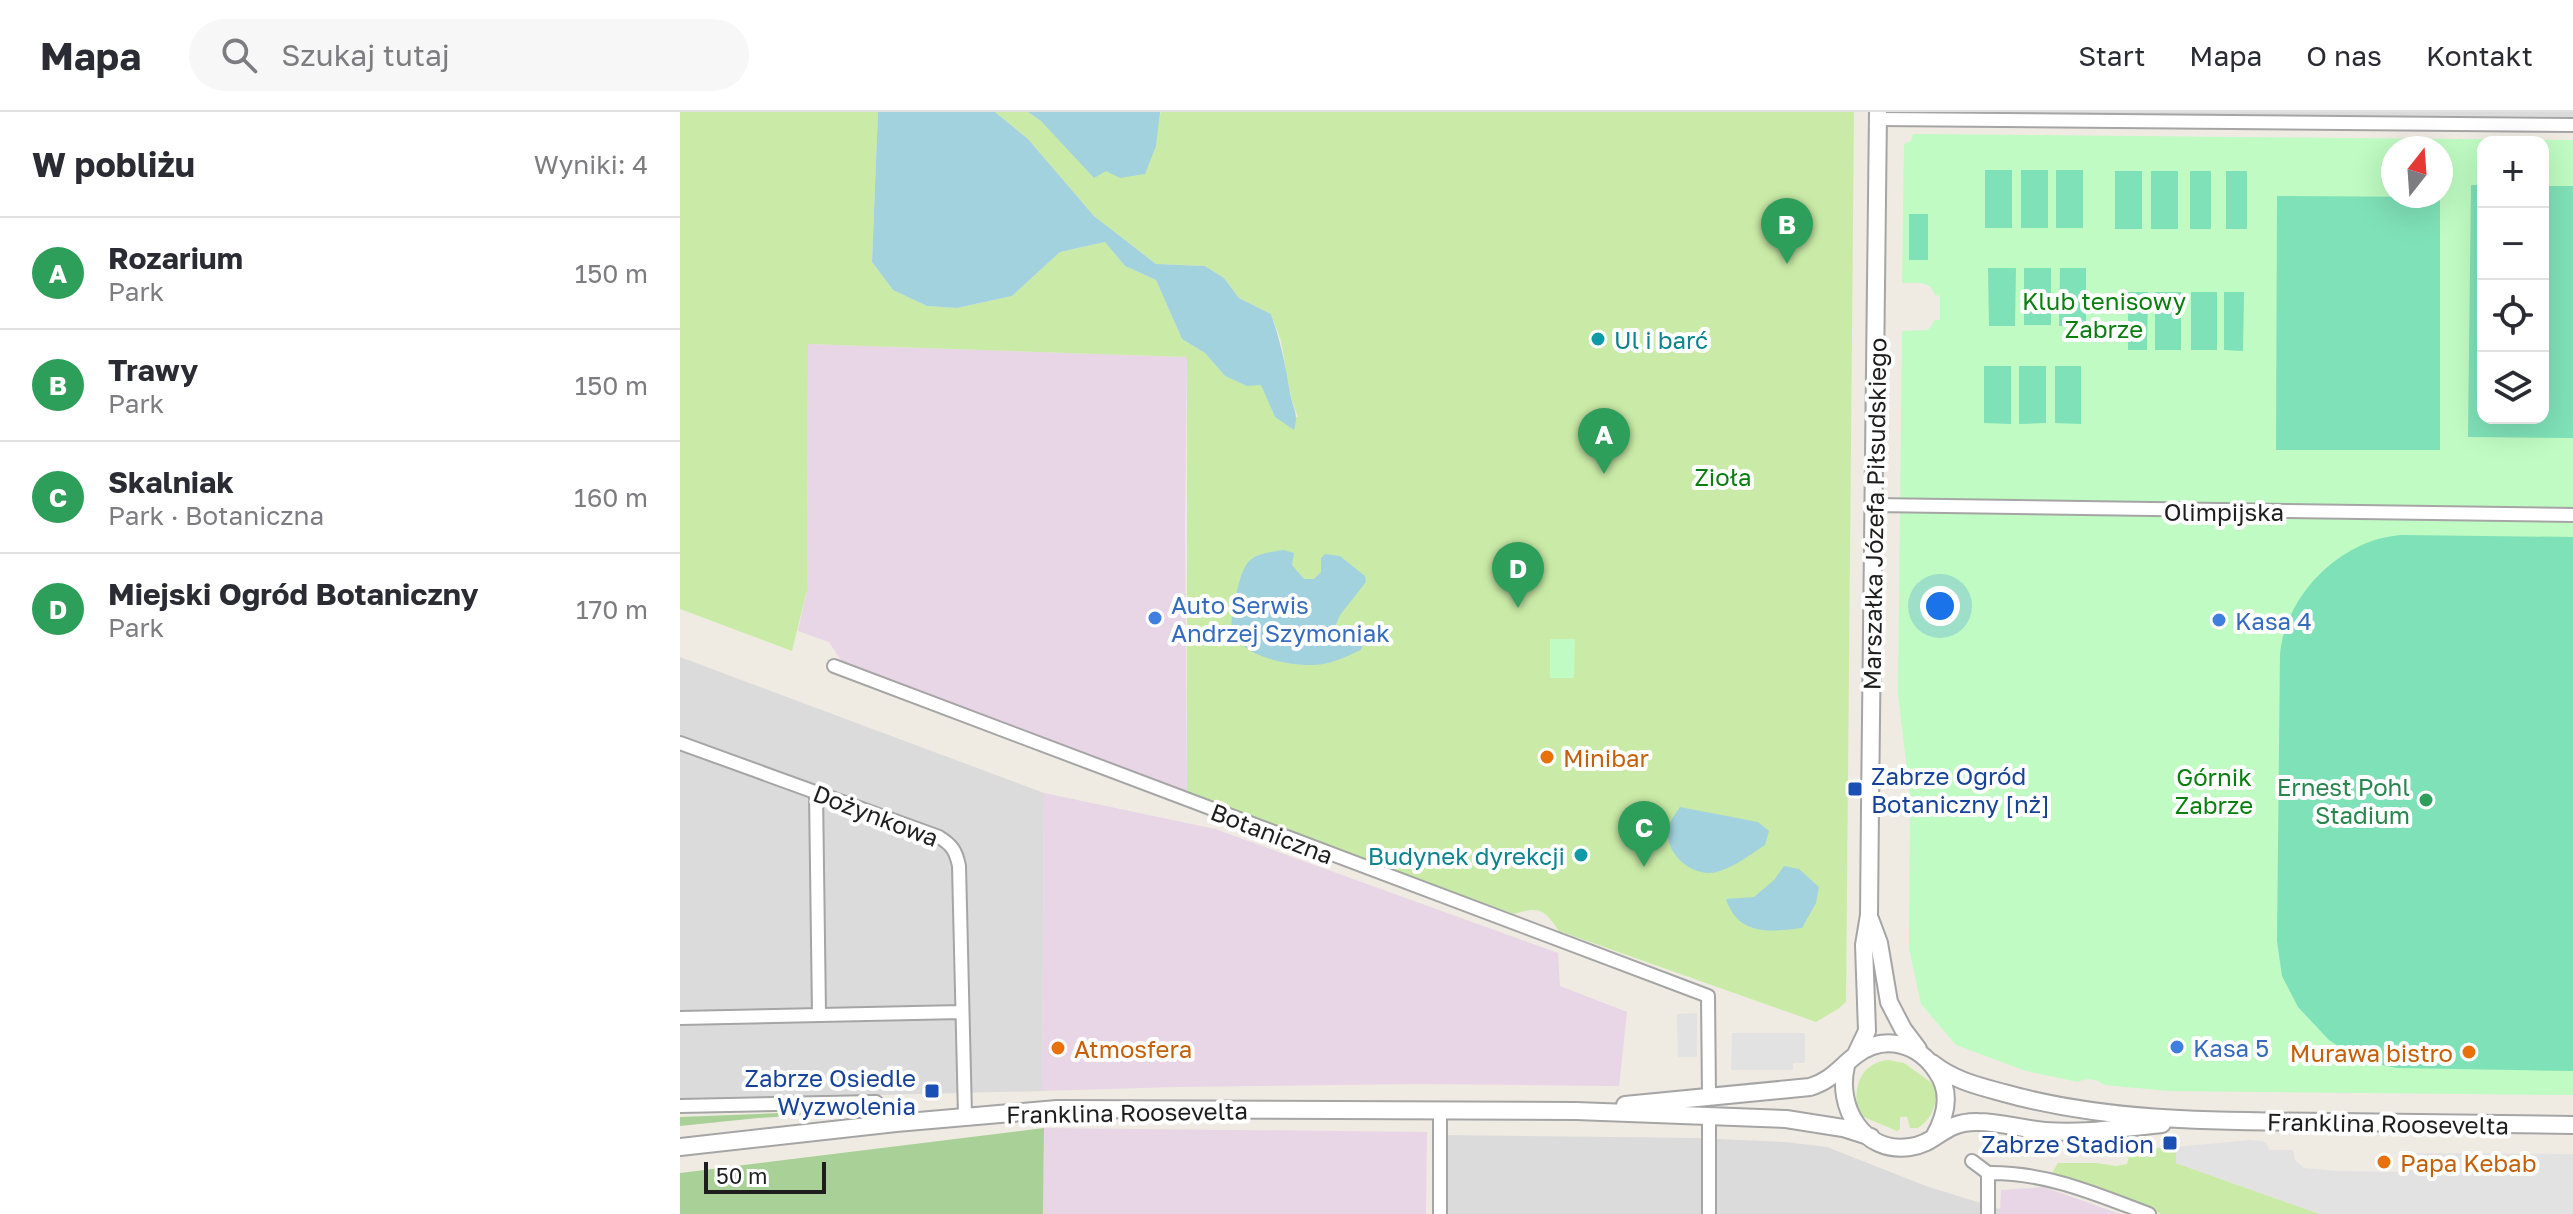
<!DOCTYPE html>
<html lang="pl">
<head>
<meta charset="utf-8">
<style>
	body { margin:0; font-family:"Golos Text",sans-serif; background:#f7f7f7; color:#2b2b33 }
	.controls { position:absolute; right:24px; top:24px; display:grid; overflow:hidden; border-radius:16px; box-shadow:0 8px 32px #0002 }
	.controls button { width:72px; height:72px; display:grid; place-items:center; padding:0; border:0; border-bottom:2px solid #e1e1e2; background:#fff; color:#2b2b33; font:40px sans-serif }
	.compass { position:absolute; left:1701px; top:24px; width:72px; height:72px; border-radius:50%; background:#fff; box-shadow:0 8px 32px #0002; rotate:17deg }
	.scale { position:absolute; left:24px; bottom:20px; width:122px; box-sizing:border-box; padding-left:8px; border:4px solid #1e1e1e; border-top:0; font-size:22px; line-height:28px; white-space:nowrap; color:#1e1e1e; -webkit-text-stroke:6px #fff; paint-order:stroke }
	.you { position:absolute; left:1260px; top:494px; width:28px; height:28px; margin:-20px; border:6px solid #fff; border-radius:50%; background:#1a73e8; box-shadow:0 0 0 12px #1a73e833 }
	.badge { display:grid; place-items:center; width:52px; height:52px; border-radius:50%; background:#7c3aed; color:#fff; font-size:26px; font-weight:700 }
	.pin { position:absolute; translate:-50% -66px; filter:drop-shadow(0 2px 4px #0008) }
	.pin::after { content:''; position:absolute; top:42px; width:28px; height:24px; background:inherit; clip-path:polygon(0 0,100% 0,50% 100%) }
	.list { margin:0; padding:0; list-style:none }
	h2 { display:flex; justify-content:space-between; align-items:center; height:104px; margin:0; padding:0 32px; font-size:34px }
	h2 small { font-size:26px; font-weight:400; color:#7c7c81 }
	.list li { display:grid; grid-template-columns:52px 1fr auto; gap:24px; align-items:center; box-sizing:border-box; height:112px; padding:0 32px; border-top:2px solid #e1e1e2 }
	.list b { display:block; font-size:30px; white-space:nowrap }
	.list p { margin:0; font-size:26px; white-space:nowrap; color:#7c7c81 }
	.list em { font-size:26px; font-style:normal; color:#7c7c81 }
	.icon { flex:none; width:44px; height:44px; fill:none; stroke:currentColor; stroke-width:2; stroke-linecap:round; stroke-linejoin:round }
	.map { position:relative; flex:none; width:1893px; height:1102px; overflow:hidden }
	header { display:flex; align-items:center; gap:48px; box-sizing:border-box; height:112px; padding:0 40px; background:#fff; border-bottom:2px solid #e1e1e2 }
	header strong { font-size:38px }
	nav { display:flex; gap:44px; margin-inline-start:auto; font-size:28px }
	.search { width:560px; height:72px; background:#f7f7f7; display:flex; align-items:center; gap:20px; box-sizing:border-box; padding:0 28px; border-radius:44px; color:#7c7c81; font-size:30px }
	main { display:flex }
	aside { flex:1; background:#fff }
	.map>svg:first-child { display:block }
	.residential { fill:#dcdbdb }
	.industrial { fill:#e8d5e5 }
	.grass { fill:#caeba7 }
	.forest { fill:#a9d097 }
	.park { fill:#bffbc2; fill-rule:evenodd }
	.pitch { fill:#7fe1b8 }
	.parking { fill:#e2e2e2 }
	.water { fill:#a2d2de }
	.lines { fill:none; stroke-linecap:round; stroke-linejoin:round }
	.minor-casing { stroke:#a5a5a5; stroke-width:16 }
	.tertiary-casing { stroke:#a5a5a5; stroke-width:20 }
	.minor { stroke:#fff; stroke-width:12 }
	.tertiary { stroke:#fff; stroke-width:16 }
	.culture-dot { fill:#0f9aa8; stroke:#fff; stroke-width:3 }
	.shop-dot { fill:#3f7fe0; stroke:#fff; stroke-width:3 }
	.food-dot { fill:#e8710a; stroke:#fff; stroke-width:3 }
	.transit-dot { fill:#1a4fb4; stroke:#fff; stroke-width:3 }
	.leisure-dot { fill:#2e9e5b; stroke:#fff; stroke-width:3 }
	.labels { text-anchor:middle; dominant-baseline:central; stroke-width:8; stroke-linejoin:round; paint-order:stroke }
	.park-label { font-size:24px; fill:#087f0f; stroke:#fff }
	.culture-label { font-size:24px; fill:#0d838f; stroke:#fff; text-anchor:start }
	.street-label { font-size:24px; fill:#1e1e1e; stroke:#fff }
	.shop-label { font-size:24px; fill:#366cbe; stroke:#fff; text-anchor:start }
	.food-label { font-size:24px; fill:#c56008; stroke:#fff; text-anchor:start }
	.transit-label { font-size:24px; fill:#164399; stroke:#fff; text-anchor:end }
	.leisure-label { font-size:24px; fill:#27864d; stroke:#fff; text-anchor:end }
</style>
</head>
<body>
<header>
<strong>Mapa</strong>
<div class="search"><svg class="icon" aria-label="search" viewBox="0 0 24 24"><circle cx="10" cy="10" r="6"/><path d="M15 15l6 6"/></svg>Szukaj tutaj</div>
<nav><a>Start</a><a>Mapa</a><a>O nas</a><a>Kontakt</a></nav>
</header>
<main>
<aside>
<h2>W pobliżu<small>Wyniki: 4</small></h2>
<ul class="list">
<li><span class="badge" style="background:#2e9e5b">A</span><div><b>Rozarium</b><p>Park</p></div><em>150 m</em></li>
<li><span class="badge" style="background:#2e9e5b">B</span><div><b>Trawy</b><p>Park</p></div><em>150 m</em></li>
<li><span class="badge" style="background:#2e9e5b">C</span><div><b>Skalniak</b><p>Park · Botaniczna</p></div><em>160 m</em></li>
<li><span class="badge" style="background:#2e9e5b">D</span><div><b>Miejski Ogród Botaniczny</b><p>Park</p></div><em>170 m</em></li>
</ul>
</aside>
<div class="map">
<svg width="1893" height="1102" viewBox="0 0 1893 1102">
	<rect width="100%" height="100%" fill="#efebe3"/>
	<path class="residential" d="M 1214,0 L 1893,0 L 1893,5 L 1214,1 Z
		M 0,545 L 364,681 L 362,979 L 0,988 Z
		M 767,1023 L 1018,1026 L 1106,1030 L 1147,1035 L 1246,1074 L 1320,1097 L 1320,1102 L 767,1102 Z"/>
	<path class="industrial" d="M 128,232 L 507,245 L 505,414 L 507,683 L 162,550 L 149,530 L 118,519 L 127,478 Z
		M 364,681 L 535,717 L 878,841 L 880,874 L 947,900 L 939,974 L 741,972 L 497,975 L 362,979 Z
		M 364,1016 L 747,1020 L 746,1102 L 363,1102 Z
		M 1364,1075 L 1440,1102 L 1320,1102 L 1321,1078 Z"/>
	<path class="grass" d="M 0,0 L 198,0 L 192,150 L 213,178 L 247,194 L 277,196 L 332,184 L 380,140 L 425,130 L 445,154 L 476,168 L 502,227 L 525,241 L 545,264 L 581,272 L 595,305 L 618,305 L 611,286 L 601,229 L 591,202 L 559,186 L 544,166 L 525,154 L 476,152 L 414,104 L 348,27 L 315,0 L 348,0 L 361,9 L 481,2 L 480,0 L 1174,0 L 1166,890 L 1158,897 L 1136,910 L 879,819 C 864,797 860,794 834,802 L 507,683 L 507,245 L 128,232 L 127,478 L 112,539 L 0,497 Z
		M 1208,948 L 1224,951 L 1256,974 C 1257,992 1253,1006 1238,1016 L 1230,1016 L 1227,1005 L 1220,1005 L 1220,1017 L 1217,1019 L 1179,1003 C 1172,978 1179,951 1208,948 Z
		M 1496,1035 L 1496,1051 L 1640,1102 L 1482,1102 L 1372,1061 L 1378,1051 L 1416,1051 L 1436,1054 L 1447,1052 L 1451,1037 Z"/>
	<path class="forest" d="M 100,1001 L 147,1002 L 78,1006 L 0,1014 L 0,1005 Z
		M 364,1016 L 363,1102 L 0,1102 L 0,1061 Z"/>
	<path class="park" d="M 1233,22 L 1893,28 L 1893,983 L 1490,979 L 1425,973 C 1417,967 1407,965 1398,970 L 1346,959 L 1276,933 L 1241,892 L 1229,836 L 1230,683 L 1218,582 L 1222,219 L 1248,218 L 1255,208 L 1260,208 L 1260,184 L 1255,183 C 1251,168 1235,171 1222,171 L 1224,32 L 1231,29 ZM 1803,30 L 1863,30 L 1863,306 L 1803,306 ZM 1713,36 L 1761,36 L 1761,84 L 1713,84 Z
		M 870,527 L 895,527 L 894,566 L 870,566 Z"/>
	<path class="pitch" d="M 1305,58 L 1332,58 L 1332,116 L 1305,116 Z
		M 1341,58 L 1368,58 L 1368,116 L 1341,116 Z
		M 1376,58 L 1403,58 L 1403,116 L 1376,116 Z
		M 1435,59 L 1462,59 L 1462,117 L 1435,117 Z
		M 1471,59 L 1498,59 L 1498,117 L 1471,117 Z
		M 1510,59 L 1531,59 L 1531,117 L 1510,117 Z
		M 1546,59 L 1567,59 L 1567,117 L 1546,117 Z
		M 1791,73 L 1803,73 L 1803,306 L 1863,306 L 1863,74 L 1893,74 L 1893,326 L 1788,325 Z
		M 1597,84 L 1760,85 L 1760,338 L 1596,338 Z
		M 1229,102 L 1248,102 L 1248,148 L 1229,148 Z
		M 1308,156 L 1336,156 L 1335,214 L 1309,214 Z
		M 1344,156 L 1371,156 L 1371,213 L 1344,213 Z
		M 1380,156 L 1406,156 L 1406,214 L 1379,214 Z
		M 1448,180 L 1468,180 L 1467,238 L 1448,238 Z
		M 1475,180 L 1501,180 L 1501,238 L 1475,238 Z
		M 1511,180 L 1537,180 L 1537,238 L 1511,238 Z
		M 1544,180 L 1564,180 L 1563,239 L 1544,238 Z
		M 1304,254 L 1331,254 L 1331,312 L 1304,311 Z
		M 1339,254 L 1366,254 L 1366,311 L 1339,312 Z
		M 1375,254 L 1401,254 L 1401,312 L 1375,311 Z
		M 1723,423 L 1893,425 L 1893,959 L 1716,956 L 1680,948 L 1649,928 L 1618,895 L 1602,864 L 1597,829 L 1600,542 C 1606,482 1662,426 1723,423 Z"/>
	<path class="parking" d="M 1186,149 L 1193,149 L 1188,554 L 1182,554 Z
		M 1017,901 L 1017,945 L 998,945 L 997,902 Z
		M 1052,921 L 1125,921 L 1125,951 L 1113,951 L 1113,958 L 1051,958 Z
		M 1570,1028 L 1585,1030 L 1590,1038 L 1613,1038 L 1615,1048 L 1624,1056 L 1657,1059 L 1724,1060 L 1725,1041 L 1893,1042 L 1893,1102 L 1640,1102 L 1496,1051 L 1496,1035 Z"/>
	<path class="water" d="M 198,0 L 315,0 L 348,27 L 414,104 L 476,152 L 525,154 L 544,166 L 559,186 L 591,202 C 600,228 606,254 610,281 C 613,298 619,300 614,318 L 595,305 L 581,273 L 567,274 L 545,264 L 525,241 L 502,227 L 476,168 L 445,154 L 425,130 L 380,140 L 332,184 L 277,196 L 247,194 L 213,178 L 192,150 Z
		M 348,0 L 480,0 L 476,34 L 465,62 L 440,66 L 426,59 L 414,66 L 361,9 Z
		M 604,438 L 614,441 L 612,453 L 624,467 L 634,467 L 641,460 L 641,446 L 645,442 L 660,444 L 685,464 L 686,470 L 660,503 L 655,515 L 657,525 L 674,527 L 683,533 L 681,538 C 667,544 650,553 634,553 C 611,554 560,545 553,519 C 549,507 554,495 556,483 C 565,447 567,443 604,438 Z
		M 1000,695 L 1078,710 L 1089,719 L 1085,733 C 1071,742 1056,754 1040,759 C 1016,768 985,744 988,718 C 989,710 995,702 1000,695 Z
		M 1104,754 L 1119,757 L 1139,775 L 1136,791 L 1122,816 C 1090,820 1058,824 1046,787 L 1074,785 L 1094,768 Z"/>
	<g class="lines">
		<defs>
			<path id="minor" d="M 1198,7 L 1893,13
				M 1194,393 L 1893,403
				M 154,554 L 1028,884 L 1029,983
				M 0,631 L 259,725 C 272,733 276,739 279,754 L 285,1004
				M 136,680 L 139,902
				M 0,906 L 281,900
				M 0,994 L 196,990 L 216,1011
				M 1292,1049 L 1308,1061 L 1308,1102
				M 1308,1061 C 1366,1060 1416,1082 1469,1102
				M 760,1102 L 760,999
				M 1029,1102 L 1029,1005"/>
			<path id="tertiary" d="M 1190,807 L 1199,831 L 1209,890 L 1223,917 L 1238,937
				M 1175,944 L 1187,919 L 1184,833 L 1189,803 L 1190,695 L 1198,0
				M 1252,951 C 1273,968 1298,974 1324,981 C 1431,1011 1545,1009 1656,1010 C 1735,1011 1814,1012 1893,1013
				M 1166,954 C 1156,995 1183,1042 1230,1035 C 1257,1032 1263,1009 1298,1010 C 1320,1010 1342,1017 1365,1019 C 1404,1022 1442,1016 1482,1012
				M 945,993 L 1130,975 C 1151,969 1160,955 1176,943 C 1205,921 1239,932 1257,960 C 1272,981 1266,1004 1254,1025
				M 0,1035 L 216,1011 L 377,997 L 896,999 L 1106,1007 L 1163,1016 L 1191,1025"/>
		</defs>
		<use href="#minor" class="minor-casing"/>
		<use href="#tertiary" class="tertiary-casing"/>
		<use href="#minor" class="minor"/>
		<use href="#tertiary" class="tertiary"/>
	</g>
	<g class="culture-dot">
		<circle cx="918" cy="227" r="8"/>
		<circle cx="901" cy="743" r="8"/>
	</g>
	<g class="shop-dot">
		<circle cx="475" cy="506" r="8"/>
		<circle cx="1539" cy="508" r="8"/>
		<circle cx="1497" cy="935" r="8"/>
	</g>
	<g class="food-dot">
		<circle cx="867" cy="645" r="8"/>
		<circle cx="378" cy="936" r="8"/>
		<circle cx="1789" cy="940" r="8"/>
		<circle cx="1704" cy="1050" r="8"/>
	</g>
	<g class="transit-dot">
		<rect x="1167" y="669" width="16" height="16" rx="4"/>
		<rect x="244" y="971" width="16" height="16" rx="4"/>
		<rect x="1482" y="1023" width="16" height="16" rx="4"/>
	</g>
	<circle class="leisure-dot" cx="1746" cy="688" r="8"/>
	<g class="labels">
		<g class="park-label">
			<text x="1424" y="188">Klub tenisowy<tspan x="1424" dy="28">Zabrze</tspan></text>
			<text x="1043" y="364">Zioła</text>
			<text x="1534" y="664">Górnik<tspan x="1534" dy="28">Zabrze</tspan></text>
		</g>
		<g class="culture-label">
			<text x="934" y="227">Ul i barć</text>
			<text x="885" y="743" text-anchor="end">Budynek dyrekcji</text>
		</g>
		<g class="street-label">
			<text x="1544" y="399">Olimpijska</text>
			<text transform="translate(1194 402) rotate(-89)">Marszałka Józefa Piłsudskiego</text>
			<text transform="translate(196 703) rotate(21)">Dożynkowa</text>
			<text transform="translate(592 721) rotate(21)">Botaniczna</text>
			<text transform="translate(447 1000) rotate(-1)">Franklina Roosevelta</text>
			<text transform="translate(1708 1011) rotate(1)">Franklina Roosevelta</text>
		</g>
		<g class="shop-label">
			<text x="491" y="492">Auto Serwis<tspan x="491" dy="28">Andrzej Szymoniak</tspan></text>
			<text x="1555" y="508">Kasa 4</text>
			<text x="1513" y="935">Kasa 5</text>
		</g>
		<g class="food-label">
			<text x="883" y="645">Minibar</text>
			<text x="394" y="936">Atmosfera</text>
			<text x="1773" y="940" text-anchor="end">Murawa bistro</text>
			<text x="1720" y="1050">Papa Kebab</text>
		</g>
		<g class="transit-label">
			<text x="1191" y="663" text-anchor="start">Zabrze Ogród<tspan x="1191" dy="28">Botaniczny [nż]</tspan></text>
			<text x="236" y="965">Zabrze Osiedle<tspan x="236" dy="28">Wyzwolenia</tspan></text>
			<text x="1474" y="1031">Zabrze Stadion</text>
		</g>
		<g class="leisure-label">
			<text x="1730" y="674">Ernest Pohl<tspan x="1730" dy="28">Stadium</tspan></text>
		</g>
	</g>
</svg>
<div class="controls">
<button>+</button>
<button>−</button>
<button><svg class="icon" aria-label="locate" viewBox="0 0 24 24"><circle cx="12" cy="12" r="6"/><path d="M12 2v4M12 18v4M2 12h4M18 12h4"/></svg></button>
<button><svg class="icon" aria-label="layers" viewBox="0 0 24 24"><path d="M12 4l9 5-9 5-9-5zM3 14l9 5 9-5"/></svg></button>
</div>
<svg class="compass" viewBox="-18 -18 36 36"><path d="M0-13l5 13h-10z" fill="#e53935"/><path d="M0 13l5-13h-10z" fill="#7c7c81"/></svg>
<div class="scale">50 m</div>
<div class="you"></div>
<div class="pin badge" style="left:924px;top:362px;background:#2e9e5b">A</div>
<div class="pin badge" style="left:1107px;top:152px;background:#2e9e5b">B</div>
<div class="pin badge" style="left:964px;top:755px;background:#2e9e5b">C</div>
<div class="pin badge" style="left:838px;top:496px;background:#2e9e5b">D</div>
</div>
</main>
</body>
</html>
